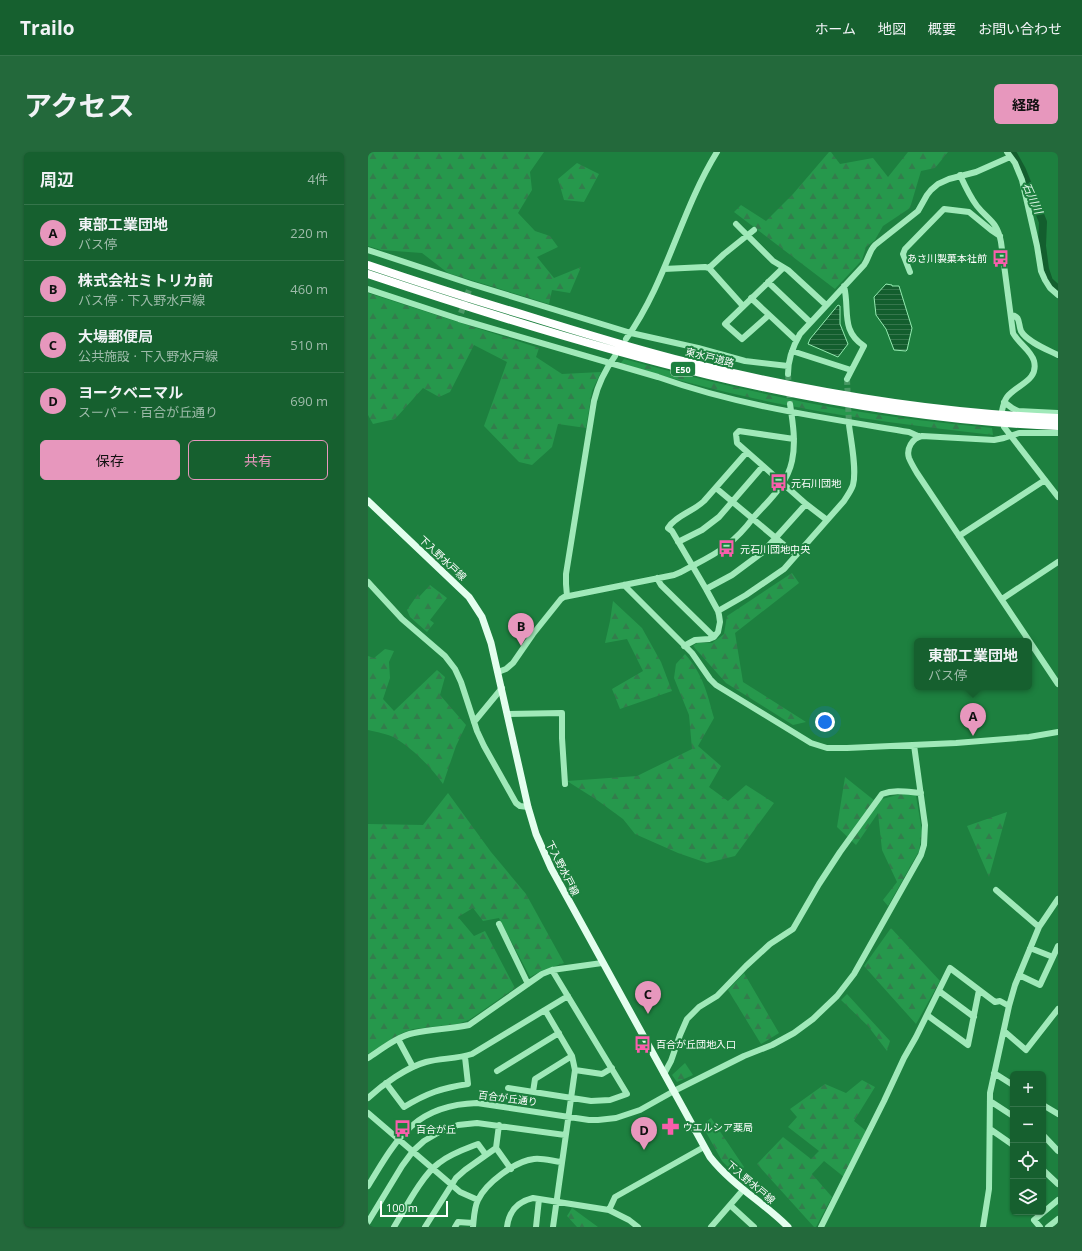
<!DOCTYPE html>
<html lang="ja">
<head>
<meta charset="utf-8">
<style>
	body { margin:0; font-family:"Open Sans","Noto Sans JP",sans-serif; background:#23693b; color:#f1f3f6 }
	.controls { position:absolute; right:12px; bottom:12px; display:grid; overflow:hidden; border-radius:6px; box-shadow:0 1px 3px #0004 }
	.controls button { width:36px; height:36px; display:grid; place-items:center; padding:0; border:0; border-bottom:1px solid #35754b; background:#16602f; color:#f1f3f6; font:20px sans-serif }
	.scale { position:absolute; left:12px; bottom:10px; width:68px; box-sizing:border-box; padding-left:4px; border:2px solid #fff; border-top:0; font-size:11px; line-height:14px; white-space:nowrap; color:#fff; -webkit-text-stroke:3px #1d803f; paint-order:stroke }
	.you { position:absolute; left:457px; top:570px; width:14px; height:14px; margin:-10px; border:3px solid #fff; border-radius:50%; background:#1a73e8; box-shadow:0 0 0 6px #1a73e833 }
	.badge { display:grid; place-items:center; width:26px; height:26px; border-radius:50%; background:#e797bd; color:#111; font-size:13px; font-weight:700 }
	.pin { position:absolute; translate:-50% -33px; filter:drop-shadow(0 1px 2px #0008) }
	.pin::after { content:''; position:absolute; top:21px; width:14px; height:12px; background:inherit; clip-path:polygon(0 0,100% 0,50% 100%) }
	.popup { position:absolute; left:546px; top:486px; width:118px; height:52px; box-sizing:border-box; display:grid; place-content:center; border-radius:6px; background:#16602f; filter:drop-shadow(0 1px 3px #0005); font-size:13px; white-space:nowrap; color:#9ebbaa }
	.popup b { font-size:15px; color:#f1f3f6 }
	.popup::after { content:''; position:absolute; left:50%; top:100%; margin-left:-8px; border:8px solid transparent; border-top-color:#16602f }
	.list { margin:0; padding:0; list-style:none }
	h2 { display:flex; justify-content:space-between; align-items:center; height:52px; margin:0; padding:0 16px; font-size:17px }
	h2 small { font-size:13px; font-weight:400; color:#9ebbaa }
	.list li { display:grid; grid-template-columns:26px 1fr auto; gap:12px; align-items:center; box-sizing:border-box; height:56px; padding:0 16px; border-top:1px solid #35754b }
	.list b { display:block; font-size:15px; white-space:nowrap }
	.list p { margin:0; font-size:13px; white-space:nowrap; color:#9ebbaa }
	.list em { font-size:13px; font-style:normal; color:#9ebbaa }
	.actions { display:flex; gap:8px; padding:12px 16px }
	.actions a { flex:1; padding:9px 0; border:1px solid #e797bd; border-radius:6px; text-align:center; font-size:14px; color:#e797bd }
	.actions .main { background:#e797bd; color:#111 }
	.icon { flex:none; width:22px; height:22px; fill:none; stroke:currentColor; stroke-width:2; stroke-linecap:round; stroke-linejoin:round }
	.map { position:relative; flex:none; width:690px; height:1075px; overflow:hidden; border-radius:6px }
	header { display:flex; align-items:center; gap:24px; box-sizing:border-box; height:56px; padding:0 20px; background:#16602f; border-bottom:1px solid #35754b }
	header strong { font-size:19px }
	nav { display:flex; gap:22px; margin-inline-start:auto; font-size:14px }
	.intro { display:flex; align-items:center; justify-content:space-between; box-sizing:border-box; height:96px; padding:0 24px }
	h1 { margin:0; font-size:28px }
	.button { padding:10px 18px; border-radius:6px; background:#e797bd; color:#111; font-size:14px; font-weight:700 }
	main { display:flex; gap:24px; padding:0 24px }
	aside { flex:1; background:#16602f; border-radius:6px; box-shadow:0 1px 3px #0004 }
	.map>svg:first-child { display:block }
	.forest { fill:url(#forest-firs) }
	.water { fill:url(#water-rules); stroke:#93ebb0 }
	.lines { fill:none; stroke-linecap:round; stroke-linejoin:round }
	.river { stroke:#135e2e; stroke-width:8 }
	.minor-tunnel { stroke:#4a9965; stroke-width:6; stroke-dasharray:6 3; stroke-linecap:butt }
	.minor { stroke:#a0e9b9; stroke-width:6 }
	.major { stroke:#e3feee; stroke-width:7 }
	.highway { stroke:#fff; stroke-width:8 }
	.labels { text-anchor:middle; dominant-baseline:central; stroke-width:4; stroke-linejoin:round; paint-order:stroke }
	.shield { fill:#1d803f; stroke:#bbd9c5; stroke-width:1 }
	.shield-label { font-size:9px; font-weight:bold; fill:#fff }
	.poi-label { font-size:10px; fill:#fff; stroke:#1d803f; text-anchor:start }
	.street-label { font-size:10px; fill:#fff; stroke:#1d803f }
	.water-label { font-size:11px; font-style:italic; fill:#e2faea; stroke:#1d803f }
</style>
</head>
<body>
<header>
<strong>Trailo</strong>
<nav><a>ホーム</a><a>地図</a><a>概要</a><a>お問い合わせ</a></nav>
</header>
<div class="intro"><h1>アクセス</h1><a class="button">経路</a></div>
<main>
<aside>
<h2>周辺<small>4件</small></h2>
<ul class="list">
<li><span class="badge">A</span><div><b>東部工業団地</b><p>バス停</p></div><em>220 m</em></li>
<li><span class="badge">B</span><div><b>株式会社ミトリカ前</b><p>バス停 · 下入野水戸線</p></div><em>460 m</em></li>
<li><span class="badge">C</span><div><b>大場郵便局</b><p>公共施設 · 下入野水戸線</p></div><em>510 m</em></li>
<li><span class="badge">D</span><div><b>ヨークベニマル</b><p>スーパー · 百合が丘通り</p></div><em>690 m</em></li>
</ul>
<div class="actions"><a class="main">保存</a><a>共有</a></div>
</aside>
<div class="map">
<svg width="690" height="1075" viewBox="0 0 690 1075">
	<defs>
		<pattern id="forest-firs" width="22" height="20" patternUnits="userSpaceOnUse"><rect width="22" height="20" fill="#26984c"/><path d="M5 1l3.5 6h-7zM16 11l3.5 6h-7z" fill="#337d4c"/></pattern>
		<pattern id="water-rules" width="6" height="5" patternUnits="userSpaceOnUse"><rect width="6" height="5" fill="#135e2e"/><path d="M0 2.5h6" fill="none" stroke="#36764d"/></pattern>
	</defs>
	<rect width="100%" height="100%" fill="#1d803f"/>
	<path class="forest" d="M 0,0 L 176,0 L 162,20 L 164,38 L 150,61 L 167,79 L 182,84 L 190,95 L 169,105 L 186,126 L 213,115 L 202,141 L 184,138 L 181,152 L 80,121 L 54,101 L 13,98 L 0,94 Z
		M 461,0 L 463,0 L 472,12 L 505,6 L 520,25 L 540,0 L 580,0 L 567,16 L 553,19 L 542,56 L 515,74 L 507,88 L 498,95 L 494,108 L 467,137 L 366,60 L 373,53 L 398,69 L 425,42 Z
		M 209,11 L 231,22 L 216,50 L 196,48 L 190,27 Z
		M 0,141 L 171,196 L 168,205 L 194,222 L 233,220 L 224,239 L 218,276 L 190,272 L 184,295 L 164,313 L 151,310 L 116,274 L 139,210 L 106,193 L 82,240 L 71,245 L 55,236 L 27,267 L 5,272 L 0,263 Z
		M 256,207 C 330,227 404,245 480,258 C 528,266 576,271 624,276 L 625,283 C 558,275 490,267 423,254 C 365,243 309,228 252,212 Z
		M 424,421 L 431,431 L 367,481 L 375,530 L 438,570 L 425,573 L 358,531 L 325,494 L 329,491 L 344,491 L 356,482 L 359,464 Z
		M 62,433 L 79,446 L 62,468 L 66,471 L 59,480 L 42,465 L 39,458 L 50,442 L 51,445 Z
		M 245,449 L 274,476 L 293,510 L 304,539 L 252,557 L 244,537 L 275,519 L 259,487 L 237,491 L 242,469 Z
		M 17,497 L 26,499 L 21,510 L 22,526 L 15,547 L 26,559 L 69,518 L 77,525 L 72,543 L 98,573 L 88,594 L 75,632 C 64,616 44,596 27,586 C 20,582 8,580 0,578 L 0,504 L 6,506 Z
		M 317,502 C 335,522 339,541 346,566 L 330,594 L 353,614 L 341,635 L 360,649 L 378,633 L 406,651 L 367,704 L 339,711 L 310,701 L 267,682 L 255,667 L 229,648 L 199,629 L 269,624 L 324,597 L 321,563 L 306,526 L 308,512 Z
		M 477,625 L 507,649 L 547,638 L 554,679 L 551,699 L 520,754 L 515,748 L 529,730 L 514,698 L 510,661 L 488,693 L 469,675 Z
		M 80,641 L 123,700 L 158,742 L 196,811 L 173,819 L 162,825 L 131,766 L 115,769 L 105,756 L 90,765 L 106,784 L 117,779 L 147,836 L 101,868 L 89,872 L 45,877 L 34,881 L 0,902 L 0,672 L 55,673 Z
		M 639,660 L 621,725 L 599,674 Z
		M 523,776 L 572,829 L 548,872 L 496,814 Z
		M 376,821 L 411,881 L 393,892 L 360,838 Z
		M 479,842 L 522,889 L 519,899 L 500,874 L 473,848 Z
		M 317,911 L 325,923 L 309,930 L 304,923 Z
		M 494,928 L 507,935 L 486,969 L 498,979 L 476,1025 L 456,1009 L 444,1022 L 464,1045 L 448,1075 L 446,1075 L 389,1012 L 415,985 L 443,1007 L 451,999 L 420,975 L 429,965 L 422,957 L 457,932 L 478,941 Z
		M 343,966 L 376,1015 L 369,1024 L 354,1009 L 334,973 Z
		M 204,1056 L 230,1075 L 209,1075 L 199,1064 Z"/>
	<path class="water" d="M 518,132 L 524,133 L 524,134 L 531,134 L 544,176 L 539,198 L 538,199 L 526,198 L 518,177 L 508,163 L 506,145 Z
		M 470,153 L 472,154 L 472,172 L 480,192 L 470,205 L 440,192 L 442,187 Z"/>
	<g class="lines">
		<path class="river" d="M 644,0 L 654,18 L 675,70 L 674,94 L 677,117 L 681,129 L 690,137"/>
		<path class="minor-tunnel" d="M 93,161 L 101,138
			M 420,222 L 422,252
			M 479,227 L 481,273"/>
		<path class="minor" d="M 639,0 L 647,11 L 654,28 L 669,94 L 673,119 L 677,128 L 682,136 L 690,143
			M 592,23 C 597,34 602,45 609,54 C 621,69 629,69 633,90 L 645,181 C 650,191 663,198 666,209 C 671,229 648,233 639,245 C 636,249 635,254 634,259
			M 368,72 L 405,109 L 420,118 L 458,153
			M 0,98 L 103,132 L 263,181 L 330,196 L 377,209 L 420,214
			M 341,116 L 356,102 L 386,78
			M 296,117 L 337,115 L 341,116 L 375,154
			M 542,120 L 535,102 L 537,97 L 576,57 L 601,60 L 623,78 L 632,84
			M 400,130 L 442,170
			M 476,134 C 482,158 472,178 496,194 L 479,227
			M 0,137 L 91,167 L 290,225 C 371,254 457,266 541,280 L 550,284
			M 383,146 L 428,188
			M 401,163 L 374,187 L 357,172 L 415,116
			M 643,163 C 653,164 650,172 653,179 C 659,190 680,198 690,203
			M 258,187 C 299,130 312,60 349,0
			M 424,199 L 483,218
			M 420,222 C 420,208 425,194 432,182 L 496,113 C 501,106 501,99 507,93 L 550,59 L 559,43 L 563,38 L 570,32 L 581,27 L 608,20 L 642,5
			M 636,250 L 644,256 L 650,259 L 690,261
			M 636,275 L 690,345
			M 690,281 L 651,281 L 636,286 L 626,288 L 554,284 C 544,286 538,297 541,306 C 543,311 546,316 549,321 L 690,532
			M 426,287 L 371,279 L 368,282 L 369,291 L 438,352 L 459,368
			M 348,336 L 428,403
			M 591,384 L 677,328
			M 310,390 L 334,378 L 351,365 L 395,314
			M 289,426 L 293,433 L 346,485
			M 0,430 L 34,467 L 77,504 L 87,517 L 93,530 L 109,579 L 116,594 L 148,651 L 152,654 L 160,655
			M 256,433 L 324,501 L 342,527 L 348,533 L 443,591 L 459,596 L 479,596 L 588,591 L 661,585 L 690,580
			M 338,437 L 364,423 L 395,400 L 438,352
			M 199,444 L 198,432 L 198,422 L 226,249 C 230,232 237,218 247,204
			M 634,447 L 690,410
			M 350,459 L 378,443 L 416,417 L 476,349 C 479,344 483,339 485,333 C 489,318 483,289 481,273
			M 316,494 L 327,488 L 341,487 L 346,485 L 350,480 L 352,470 L 351,463 L 350,459 L 338,437 L 304,379 L 300,376 C 307,364 326,359 336,349 L 379,300
			M 130,520 L 138,517 L 145,511 L 165,482 L 193,447 L 196,445 L 306,423 L 313,420 C 327,412 344,405 358,394 C 368,386 377,377 385,366 C 400,349 419,333 424,309 C 428,291 425,271 422,252
			M 139,562 L 194,561 L 194,586 L 197,632
			M 106,570 L 134,536
			M 628,738 L 671,775
			M 131,772 L 160,832
			M 685,805 L 690,794
			M 651,823 L 672,833 L 685,805 L 662,796
			M 571,839 L 606,865
			M 177,858 L 201,899 L 204,904 L 207,918 L 185,1075
			M 559,863 L 600,893 L 611,838
			M 636,879 L 658,898 L 690,857
			M 30,887 L 45,915
			M 0,906 C 14,897 30,884 46,881 C 65,877 83,877 101,873 L 174,822 L 184,818 L 234,811
			M 207,918 L 234,922 L 244,916
			M 129,919 L 191,881
			M 626,921 L 645,933
			M 296,922 L 303,909 L 312,883 L 319,867 L 331,855 L 349,844 L 378,814 L 402,792 L 425,777 L 451,732 L 472,700 L 514,642 C 527,637 540,640 553,641
			M 18,931 L 36,955 C 59,941 74,936 100,932 L 97,905
			M 140,936 L 223,949 L 242,948 L 259,942 L 184,818
			M 165,940 L 167,927 L 204,904
			M 0,946 C 14,933 39,915 58,910 C 73,906 89,907 104,902 L 200,844
			M 622,949 L 645,964
			M 675,953 L 690,962
			M 0,961 L 92,1040 L 110,1048
			M 131,973 L 128,996 L 143,1017
			M 622,977 L 645,993
			M 675,983 L 690,999
			M 675,1018 L 690,1032
			M 0,1034 C 29,986 47,953 109,951 L 221,968 L 230,968 L 248,966 L 272,958 L 306,939 L 376,904 L 404,893 L 426,881 L 445,867 L 469,844 L 486,822 L 553,703 L 556,693 L 557,673 L 546,593
			M 362,1053 L 386,1075
			M 241,1058 L 247,1045 L 336,995
			M 0,1070 L 34,1014 L 45,999 L 56,989 L 73,979 L 90,973 L 109,971 L 197,983
			M 26,1075 C 37,1057 54,1023 71,1011 C 82,1002 97,997 110,992 L 118,1003
			M 57,1075 L 88,1026 L 97,1018 L 128,996
			M 87,1075 L 90,1070 L 105,1071
			M 105,1075 C 106,1066 106,1056 110,1048 C 118,1031 147,1009 166,1007 C 175,1006 184,1009 193,1010
			M 139,1075 C 141,1059 149,1050 165,1046 L 241,1058 L 261,1068 L 270,1075
			M 168,1075 L 171,1047
			M 343,1075 L 375,1038
			M 453,1075 L 516,949 L 536,906 L 548,885 L 582,816 L 627,850 L 632,849 L 641,854
			M 615,1075 L 621,1037 L 622,941 L 641,854 L 647,833 L 671,775 L 690,747
			M 672,1075 L 666,1068 L 690,1048
			M 680,1075 L 690,1067"/>
		<path class="major" d="M 0,349 L 101,445 L 114,465 L 123,491 L 160,655 L 168,682 L 183,716 L 342,1005 C 364,1033 395,1050 420,1075"/>
		<path class="highway" d="M 0,113 C 53,131 106,148 160,164 C 208,179 257,194 307,207 C 433,239 560,261 690,266
			M 0,122 C 224,197 453,265 690,274"/>
	</g>
	<defs>
		<symbol id="bus-bare" viewBox="-9 -9 18 18"><path d="M-5-6H5V4H4V6H2V4H-2V6H-4V4H-5ZM-3.5-4V0h7V-4ZM-3.5 1.2v1.5H-2V1.2ZM2 1.2v1.5H3.5V1.2Z" fill="#f95eac" stroke="#1d803f" stroke-width="2.5" paint-order="stroke"/></symbol>
		<symbol id="pharmacy-bare" viewBox="-9 -9 18 18"><path d="M-2-6h4v4h4v4h-4v4h-4v-4h-4v-4h4Z" fill="#f95eac" stroke="#1d803f" stroke-width="2.5" paint-order="stroke"/></symbol>
	</defs>
	<g fill-rule="evenodd">
		<use href="#bus-bare" x="620" y="94" width="25" height="25"/>
		<use href="#bus-bare" x="398" y="318" width="25" height="25"/>
		<use href="#bus-bare" x="346" y="384" width="25" height="25"/>
		<use href="#bus-bare" x="262" y="880" width="25" height="25"/>
		<use href="#pharmacy-bare" x="290" y="962" width="25" height="25"/>
		<use href="#bus-bare" x="22" y="964" width="25" height="25"/>
	</g>
	<g class="labels">
		<rect class="shield" x="303" y="210" width="24" height="14" rx="3"/>
		<g class="shield-label">
			<text x="315" y="217">E50</text>
		</g>
		<g class="poi-label">
			<text x="619" y="106" text-anchor="end">あさ川製菓本社前</text>
			<text x="423" y="331">元石川団地</text>
			<text x="372" y="397">元石川団地中央</text>
			<text x="288" y="892">百合が丘団地入口</text>
			<text x="315" y="975">ウエルシア薬局</text>
			<text x="48" y="977">百合が丘</text>
		</g>
		<g class="street-label">
			<text transform="translate(342 205) rotate(14)">東水戸道路</text>
			<text transform="translate(75 406) rotate(43)">下入野水戸線</text>
			<text transform="translate(195 716) rotate(63)">下入野水戸線</text>
			<text transform="translate(140 946) rotate(7)">百合が丘通り</text>
			<text transform="translate(383 1030) rotate(40)">下入野水戸線</text>
		</g>
		<g class="water-label">
			<text transform="translate(665 46) rotate(66)">石川川</text>
		</g>
	</g>
</svg>
<div class="controls">
<button>+</button>
<button>−</button>
<button><svg class="icon" aria-label="locate" viewBox="0 0 24 24"><circle cx="12" cy="12" r="6"/><path d="M12 2v4M12 18v4M2 12h4M18 12h4"/></svg></button>
<button><svg class="icon" aria-label="layers" viewBox="0 0 24 24"><path d="M12 4l9 5-9 5-9-5zM3 14l9 5 9-5"/></svg></button>
</div>
<div class="scale">100 m</div>
<div class="you"></div>
<div class="pin badge" style="left:605px;top:584px">A</div>
<div class="popup"><b>東部工業団地</b>バス停</div>
<div class="pin badge" style="left:153px;top:494px">B</div>
<div class="pin badge" style="left:280px;top:862px">C</div>
<div class="pin badge" style="left:276px;top:998px">D</div>
</div>
</main>
</body>
</html>
